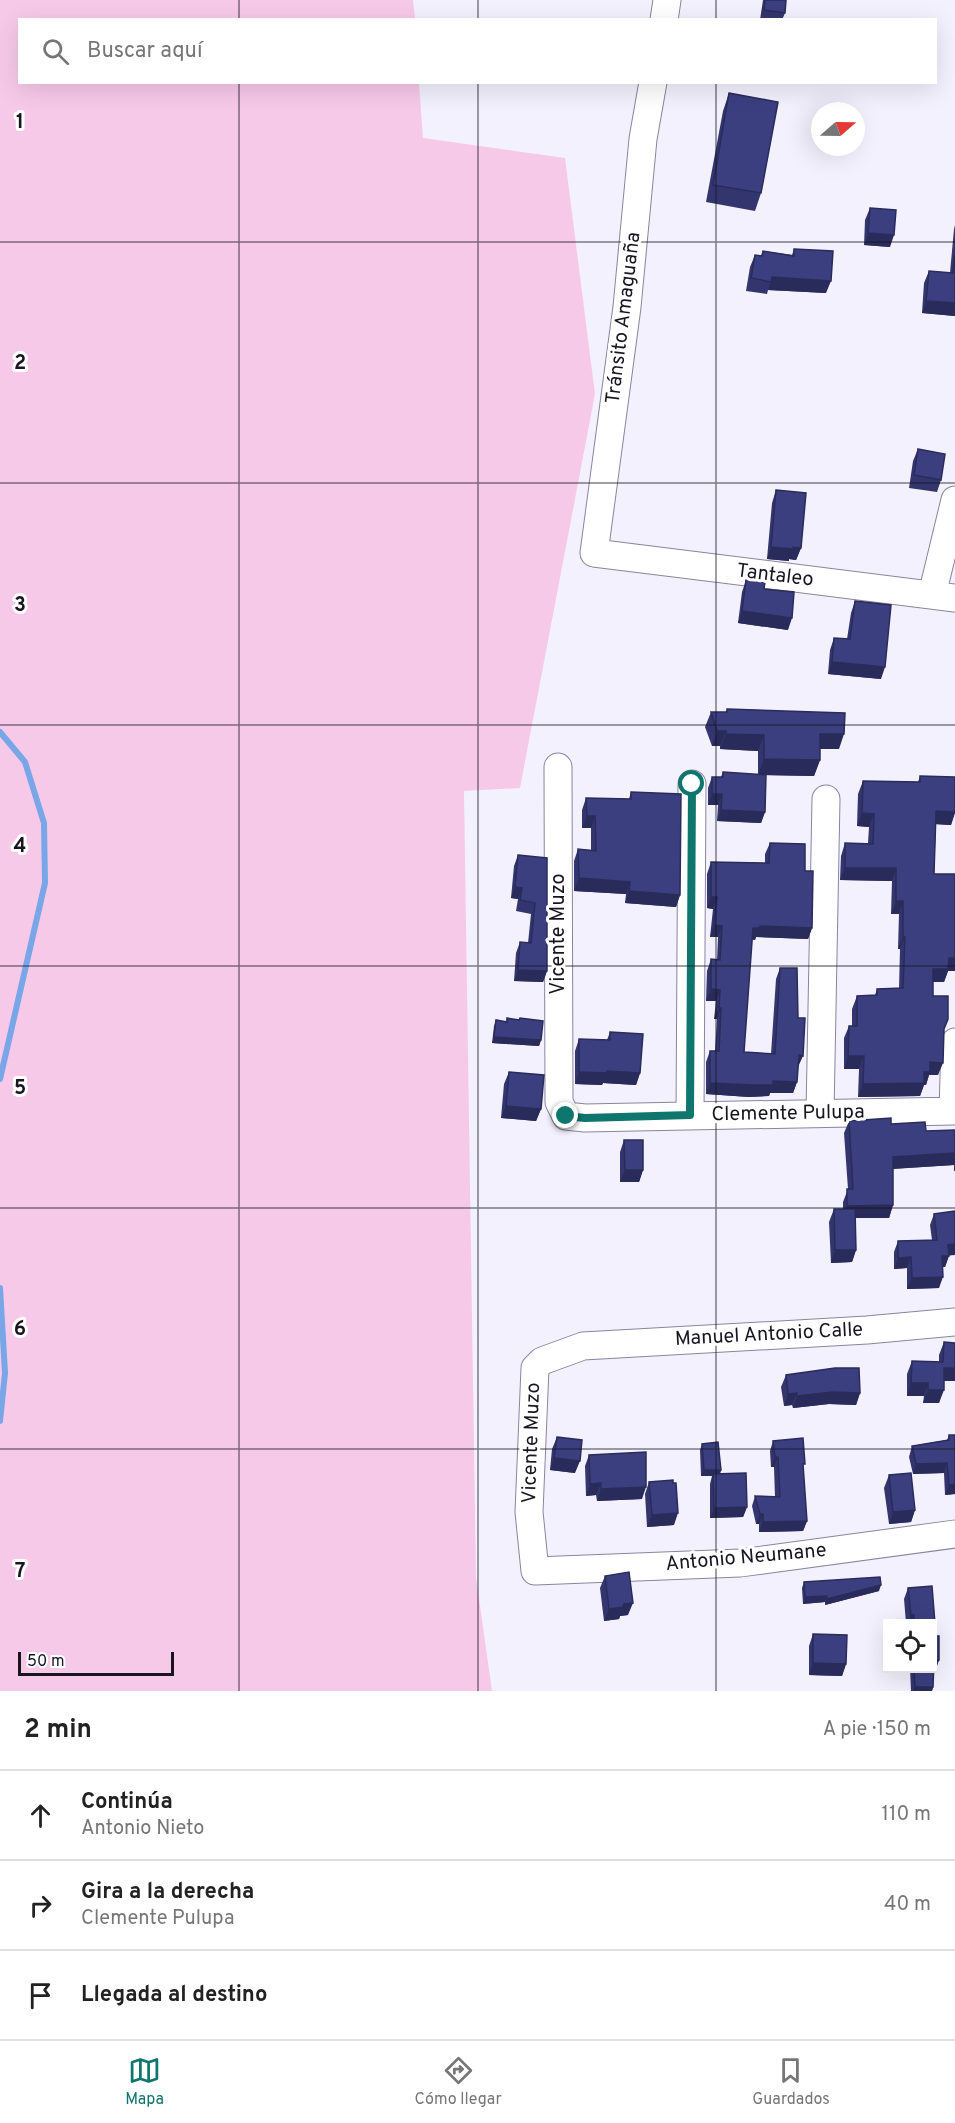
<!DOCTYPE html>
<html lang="es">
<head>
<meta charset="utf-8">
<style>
	body { margin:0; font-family:Overpass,sans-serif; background:#f6f6f6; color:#222 }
	.controls { position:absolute; right:18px; bottom:18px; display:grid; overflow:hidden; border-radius:0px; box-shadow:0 6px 24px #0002 }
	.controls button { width:54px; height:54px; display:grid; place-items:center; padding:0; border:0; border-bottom:2px solid #e0e0e0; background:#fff; color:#222; font:30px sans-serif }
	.compass { position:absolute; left:811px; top:102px; width:54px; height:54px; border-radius:50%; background:#fff; box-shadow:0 6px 24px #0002; rotate:70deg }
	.scale { position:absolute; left:18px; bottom:15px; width:156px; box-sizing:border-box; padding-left:6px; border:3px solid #181520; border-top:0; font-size:16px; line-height:21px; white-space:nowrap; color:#181520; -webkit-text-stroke:4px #fff; paint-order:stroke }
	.stop { position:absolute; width:18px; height:18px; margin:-14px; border:4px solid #0f766e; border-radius:50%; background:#fff }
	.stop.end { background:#0f766e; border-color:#fff; box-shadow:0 2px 6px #0008 }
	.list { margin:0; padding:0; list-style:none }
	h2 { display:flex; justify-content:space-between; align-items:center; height:78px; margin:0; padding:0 24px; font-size:26px }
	h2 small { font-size:20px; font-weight:400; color:#767676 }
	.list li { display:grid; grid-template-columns:39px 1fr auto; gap:18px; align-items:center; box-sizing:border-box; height:90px; padding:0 24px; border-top:2px solid #e0e0e0 }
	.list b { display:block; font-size:22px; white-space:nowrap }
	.list p { margin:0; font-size:20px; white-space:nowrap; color:#767676 }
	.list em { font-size:20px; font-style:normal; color:#767676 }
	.icon { flex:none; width:33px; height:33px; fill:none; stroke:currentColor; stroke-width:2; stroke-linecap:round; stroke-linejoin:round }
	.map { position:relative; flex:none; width:955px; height:1691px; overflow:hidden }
	.search { position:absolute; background:#fff; box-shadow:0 6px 24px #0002; left:18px; right:18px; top:18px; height:66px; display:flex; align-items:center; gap:15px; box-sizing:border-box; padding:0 21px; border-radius:0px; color:#767676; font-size:22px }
	.sheet { height:348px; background:#fff }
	nav { display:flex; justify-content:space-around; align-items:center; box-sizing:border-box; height:84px; border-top:2px solid #e0e0e0; background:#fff; font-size:16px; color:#767676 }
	nav a { display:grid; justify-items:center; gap:3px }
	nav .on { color:#0f766e }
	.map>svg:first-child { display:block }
	.green { fill:#f7c9e9 }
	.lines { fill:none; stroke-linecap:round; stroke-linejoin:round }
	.stream { stroke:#79a6e7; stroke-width:6 }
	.minor-casing { stroke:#8b83a0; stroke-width:29 }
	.minor { stroke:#fff; stroke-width:27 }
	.wall { fill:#33366e }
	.shaded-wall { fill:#292c5a }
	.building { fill:#3b3f80; stroke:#292c5a; stroke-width:1.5 }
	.route { stroke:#0f766e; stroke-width:8 }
	.grid { fill:none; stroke:#181520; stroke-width:1.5; stroke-opacity:0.55 }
	.labels { text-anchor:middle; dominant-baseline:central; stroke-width:6; stroke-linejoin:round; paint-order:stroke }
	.street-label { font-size:20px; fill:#181520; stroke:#fff }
	.grid-label { font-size:20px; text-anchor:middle; font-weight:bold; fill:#181520; stroke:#fff; stroke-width:6; stroke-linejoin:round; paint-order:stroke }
</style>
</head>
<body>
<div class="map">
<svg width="955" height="1691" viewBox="0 0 955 1691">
	<rect width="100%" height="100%" fill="#f4f1fe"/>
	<path class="green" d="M 0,0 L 413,0 L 415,19 L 20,20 L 20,82 L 419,83 L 423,138 L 565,158 L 595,394 L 520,788 L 464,791 L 476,1577 L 492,1691 L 0,1691 Z"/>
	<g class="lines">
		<path class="stream" d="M 0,732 L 25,762 L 44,823 L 45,883 L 0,1079
			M 0,1288 L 5,1373 L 0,1421"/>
		<defs>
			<path id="minor" d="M 664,20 L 667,0
				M 653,82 L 643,139 L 627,307 L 594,553 L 955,598
				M 932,595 L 955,500
				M 558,767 L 559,1102 L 566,1116 L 585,1118 L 955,1111
				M 953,1111 L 955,1042
				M 820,1113 L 826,799
				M 690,1115 L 692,784
				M 955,1322 L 867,1330 L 583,1346 L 542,1361 L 535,1368 L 529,1512 L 535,1571 L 740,1563 L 955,1534"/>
		</defs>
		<use href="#minor" class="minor-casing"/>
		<use href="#minor" class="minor"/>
	</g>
	<path class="wall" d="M 763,0 L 786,0 L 785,13 L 782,20 L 760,20 Z
		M 729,93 L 761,193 L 755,211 L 706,202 L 723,111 Z
		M 870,208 L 890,247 L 864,245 L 865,220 Z
		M 955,225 L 955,316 L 922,313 L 924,283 L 929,271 L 950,273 L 954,229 Z
		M 794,249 L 826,293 L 768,290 L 767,294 L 746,291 L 750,267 L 755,255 L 761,256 L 763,251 L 792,255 Z
		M 918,449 L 941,480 L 937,492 L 909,488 L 913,461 Z
		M 776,490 L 801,548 L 796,560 L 789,559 L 789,561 L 767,559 L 772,503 Z
		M 746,580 L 764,589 L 788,630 L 738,623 L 742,592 Z
		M 855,601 L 881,679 L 828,674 L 830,650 L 834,638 L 847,639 L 851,613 Z
		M 727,709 L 839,749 L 820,749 L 820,760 L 814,776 L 762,775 L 765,812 L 761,823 L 717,821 L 718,805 L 708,805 L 708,788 L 712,777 L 721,777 L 723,772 L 758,775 L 758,751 L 720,749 L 720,746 L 712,746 L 705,727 L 711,712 L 726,712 Z
		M 920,776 L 955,777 L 955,813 L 951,825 L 936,824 L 934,874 L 948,971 L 944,982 L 933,982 L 933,996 L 944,1030 L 938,1075 L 929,1075 L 926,1085 L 924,1085 L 920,1096 L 858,1097 L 859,1069 L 844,1069 L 844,1038 L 849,1026 L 852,1026 L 852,1009 L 857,996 L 875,995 L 877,989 L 899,989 L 900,949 L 898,949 L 899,914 L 891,914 L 892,881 L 840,880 L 841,856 L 845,843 L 868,843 L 869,827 L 857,826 L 858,794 L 863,781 L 918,782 Z
		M 631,792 L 680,895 L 676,907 L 625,903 L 626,894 L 574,891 L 574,861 L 578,849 L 591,850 L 591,828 L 582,828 L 582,810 L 586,798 L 629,799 Z
		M 770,843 L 805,871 L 812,928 L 808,939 L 756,937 L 755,940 L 752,939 L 744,1052 L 771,1054 L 776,979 L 780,968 L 798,1067 L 797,1082 L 793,1093 L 770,1093 L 769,1096 L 749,1097 L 706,1094 L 706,1062 L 710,1051 L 715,1051 L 717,1019 L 714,1019 L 716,1001 L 706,1001 L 707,971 L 711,959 L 717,960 L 718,937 L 710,937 L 713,909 L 707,908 L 707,874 L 711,862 L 765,863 L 765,854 Z
		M 518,855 L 547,858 L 547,971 L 543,982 L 514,981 L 516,953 L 520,942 L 528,943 L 531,914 L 516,911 L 518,899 L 511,898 L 514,866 Z
		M 507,1018 L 541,1040 L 539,1046 L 492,1043 L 494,1026 L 496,1020 L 506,1022 Z
		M 610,1032 L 640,1073 L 636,1085 L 603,1083 L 602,1085 L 575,1084 L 575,1051 L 579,1039 L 607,1040 Z
		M 509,1072 L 541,1109 L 536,1121 L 501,1118 L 504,1084 Z
		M 849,1121 L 891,1124 L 926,1131 L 955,1130 L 955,1171 L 954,1171 L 954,1165 L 893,1169 L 893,1205 L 889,1218 L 856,1218 L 856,1250 L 852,1262 L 831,1263 L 829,1222 L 834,1209 L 843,1209 L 843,1202 L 848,1189 L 844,1133 Z
		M 624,1140 L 643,1170 L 639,1182 L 620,1182 L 620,1152 Z
		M 955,1211 L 955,1255 L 949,1255 L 945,1267 L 942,1267 L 939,1288 L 907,1289 L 907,1268 L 894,1269 L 894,1252 L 898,1241 L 932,1240 L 930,1225 L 934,1214 Z
		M 944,1342 L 944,1381 L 939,1403 L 923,1403 L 924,1396 L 907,1396 L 907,1374 L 912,1361 L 939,1362 L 939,1355 Z
		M 786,1375 L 860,1393 L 856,1405 L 829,1404 L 793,1408 L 792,1405 L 784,1406 L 781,1387 Z
		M 949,1435 L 955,1435 L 955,1494 L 945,1495 L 944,1473 L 913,1474 L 909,1457 L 912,1446 L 947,1440 Z
		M 557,1437 L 575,1473 L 550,1470 L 552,1449 Z
		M 773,1441 L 803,1470 L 807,1521 L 803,1531 L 759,1532 L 759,1524 L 756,1524 L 752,1506 L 755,1496 L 775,1497 L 774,1467 L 771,1467 L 770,1451 Z
		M 702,1444 L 721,1470 L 720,1474 L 747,1507 L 743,1517 L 710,1518 L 710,1484 L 712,1476 L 701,1476 L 700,1450 Z
		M 589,1455 L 642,1499 L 597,1501 L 596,1495 L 586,1496 L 585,1466 Z
		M 889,1475 L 915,1510 L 911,1522 L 889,1524 L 884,1488 Z
		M 649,1482 L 674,1525 L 647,1527 L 645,1494 Z
		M 605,1576 L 628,1615 L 620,1616 L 619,1619 L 604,1621 L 600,1588 Z
		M 804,1582 L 879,1591 L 825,1605 L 825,1602 L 803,1604 L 802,1588 Z
		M 932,1586 L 936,1636 L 939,1636 L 939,1660 L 935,1671 L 933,1671 L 933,1687 L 932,1691 L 911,1691 L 910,1668 L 933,1668 L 933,1623 L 906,1623 L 904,1599 L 908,1588 Z
		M 813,1634 L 846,1664 L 842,1676 L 809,1675 L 809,1646 Z"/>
	<path class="shaded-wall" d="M 868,233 L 894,235 L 890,247 L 864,245 Z
		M 772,277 L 831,281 L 826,293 L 768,290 Z
		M 926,301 L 955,303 L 955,316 L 922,313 Z
		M 771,547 L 793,547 L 801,548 L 796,560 L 789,559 L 789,561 L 767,559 Z
		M 742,611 L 792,618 L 788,630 L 738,623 Z
		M 832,662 L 885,667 L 881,679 L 828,674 Z
		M 717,731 L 726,731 L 720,746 L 712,746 Z
		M 726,734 L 764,735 L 758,751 L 720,749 Z
		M 820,734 L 844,734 L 839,749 L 814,749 Z
		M 764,759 L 820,760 L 814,776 L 758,775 Z
		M 712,794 L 722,794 L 718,805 L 708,805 Z
		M 721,810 L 765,812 L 761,823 L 717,821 Z
		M 936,811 L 955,812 L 951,825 L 932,824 Z
		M 862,813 L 874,814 L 869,827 L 857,826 Z
		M 587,816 L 595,816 L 591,828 L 582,828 Z
		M 845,868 L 896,868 L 892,881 L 840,880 Z
		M 579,878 L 630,882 L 626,894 L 574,891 Z
		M 515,887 L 522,888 L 518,899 L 511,898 Z
		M 629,891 L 680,895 L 676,907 L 625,903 Z
		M 711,897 L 717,897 L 713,909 L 707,908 Z
		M 896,901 L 903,901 L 899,914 L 891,914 Z
		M 714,925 L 722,926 L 718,937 L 710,937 Z
		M 760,926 L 812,928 L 808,939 L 756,937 L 755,940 L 748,939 L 753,928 Z
		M 903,937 L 905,937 L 900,949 L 898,949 Z
		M 949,958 L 955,958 L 955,971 L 948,971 L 944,982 L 929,982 L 933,969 Z
		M 518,970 L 547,971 L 543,982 L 514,981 Z
		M 711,989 L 720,990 L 716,1001 L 706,1001 Z
		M 719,1008 L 721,1008 L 717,1019 L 714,1019 Z
		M 494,1037 L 541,1040 L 539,1046 L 492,1043 Z
		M 799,1055 L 803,1056 L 798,1067 Z
		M 848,1056 L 864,1056 L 859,1069 L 844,1069 Z
		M 930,1062 L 943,1063 L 938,1075 L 929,1075 L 926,1085 L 924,1085 L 920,1096 L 858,1097 L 863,1084 L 924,1072 Z
		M 607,1071 L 640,1073 L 636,1085 L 603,1083 L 602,1085 L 575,1084 L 579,1072 Z
		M 773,1081 L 797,1082 L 793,1093 L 770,1093 L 769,1096 L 749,1097 L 706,1094 L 710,1083 Z
		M 506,1106 L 541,1109 L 536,1121 L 501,1118 Z
		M 955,1153 L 955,1163 L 954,1165 L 889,1169 L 893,1157 Z
		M 625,1170 L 643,1170 L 639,1182 L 620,1182 Z
		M 893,1205 L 889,1218 L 843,1218 L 847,1206 Z
		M 955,1244 L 955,1255 L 944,1256 L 948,1245 Z
		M 835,1250 L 856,1250 L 852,1262 L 831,1263 Z
		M 942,1256 L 949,1256 L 945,1267 L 938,1267 Z
		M 911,1257 L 907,1268 L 894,1269 L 898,1258 Z
		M 943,1277 L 939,1288 L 907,1289 L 912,1278 Z
		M 944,1368 L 955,1368 L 955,1381 L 939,1381 Z
		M 911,1383 L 928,1383 L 924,1396 L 907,1396 Z
		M 928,1390 L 944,1390 L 939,1403 L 923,1403 Z
		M 833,1392 L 860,1393 L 856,1405 L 829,1404 L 793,1408 L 797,1396 Z
		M 797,1393 L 792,1405 L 784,1406 L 788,1394 Z
		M 775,1457 L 778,1457 L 774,1467 L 771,1467 Z
		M 554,1458 L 580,1461 L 575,1473 L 550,1470 Z
		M 947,1463 L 944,1473 L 913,1474 L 916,1464 Z
		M 704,1470 L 721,1470 L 719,1476 L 713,1474 L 712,1476 L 701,1476 Z
		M 601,1483 L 596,1495 L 586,1496 L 590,1484 Z
		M 955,1484 L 955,1494 L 945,1495 L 949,1485 Z
		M 646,1487 L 642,1499 L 597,1501 L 601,1489 Z
		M 747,1507 L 743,1517 L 710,1518 L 714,1508 Z
		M 915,1510 L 911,1522 L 889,1524 L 893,1512 Z
		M 678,1513 L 674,1525 L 647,1527 L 652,1515 Z
		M 760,1514 L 763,1514 L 759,1524 L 756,1524 Z
		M 807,1521 L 803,1531 L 759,1532 L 763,1522 Z
		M 881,1585 L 879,1591 L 825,1605 L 827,1599 Z
		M 827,1596 L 825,1602 L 803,1604 L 805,1597 Z
		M 633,1603 L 628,1615 L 620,1616 L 619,1619 L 604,1621 L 609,1609 L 624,1604 Z
		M 911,1615 L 914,1615 L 911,1623 L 908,1623 Z
		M 934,1660 L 939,1660 L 935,1671 L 930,1671 Z
		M 813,1663 L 846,1664 L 842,1676 L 809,1675 Z
		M 915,1687 L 933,1687 L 932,1691 L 913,1691 Z"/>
	<path class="building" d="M 765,0 L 786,0 L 785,13 L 764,10 Z
		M 729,93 L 778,102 L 761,193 L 713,185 Z
		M 870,208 L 896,210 L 894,235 L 868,233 Z
		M 794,249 L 833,251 L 831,281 L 772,277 L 771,282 L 751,278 L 755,255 L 762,256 L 763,251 L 794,256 Z
		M 955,253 L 955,303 L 926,301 L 929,271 L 953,273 Z
		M 918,449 L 945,454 L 941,480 L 914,475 Z
		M 776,490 L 806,493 L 801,548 L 793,547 L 793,549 L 771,547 Z
		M 746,580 L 765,582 L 764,589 L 794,592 L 792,618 L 742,611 Z
		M 855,601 L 891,605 L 885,667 L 832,662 L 834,638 L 850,639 Z
		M 727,709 L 845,713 L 844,734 L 820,734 L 820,760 L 764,759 L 764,735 L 726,734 L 726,731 L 717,731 L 711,712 L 727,712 Z
		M 723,772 L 766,775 L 765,812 L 721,810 L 722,794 L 712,794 L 712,777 L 723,777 Z
		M 920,776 L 955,777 L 955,812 L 936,811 L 934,874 L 955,874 L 955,958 L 949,958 L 948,969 L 933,969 L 933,996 L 948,996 L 948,1019 L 944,1029 L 943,1063 L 930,1062 L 930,1072 L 924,1072 L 924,1083 L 863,1084 L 864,1056 L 848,1056 L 849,1026 L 857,1026 L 857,996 L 877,995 L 877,989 L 903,988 L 905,937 L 903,937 L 903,901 L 896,901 L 896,868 L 845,868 L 845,843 L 873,844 L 874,814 L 862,813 L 863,781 L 920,782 Z
		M 631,792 L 681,794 L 680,895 L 629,891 L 630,882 L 579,878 L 578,849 L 596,851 L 595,816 L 587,816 L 586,798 L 631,799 Z
		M 770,843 L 805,844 L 805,871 L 813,871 L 812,928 L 760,926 L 759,928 L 753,928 L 744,1052 L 775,1054 L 780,968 L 797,968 L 798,1018 L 805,1018 L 803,1056 L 799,1055 L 797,1082 L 773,1081 L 773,1085 L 754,1085 L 710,1083 L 710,1051 L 719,1051 L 721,1008 L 719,1008 L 720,990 L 711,989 L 711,959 L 720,960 L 722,926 L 714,925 L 717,897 L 711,897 L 711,862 L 769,863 Z
		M 518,855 L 547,858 L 547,971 L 518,970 L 520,942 L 531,943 L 535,903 L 520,900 L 522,888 L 515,887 Z
		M 507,1018 L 519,1020 L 520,1018 L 543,1021 L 541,1040 L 494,1037 L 496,1020 L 507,1022 Z
		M 610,1032 L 643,1034 L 640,1073 L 607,1071 L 607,1073 L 579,1072 L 579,1039 L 610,1040 Z
		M 509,1072 L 544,1075 L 541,1109 L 506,1106 Z
		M 891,1118 L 891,1124 L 925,1122 L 926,1131 L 955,1130 L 955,1153 L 893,1157 L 893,1205 L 847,1206 L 847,1189 L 853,1189 L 849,1121 Z
		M 624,1140 L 643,1140 L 643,1170 L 625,1170 Z
		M 834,1209 L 855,1209 L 856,1250 L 835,1250 Z
		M 955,1211 L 955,1244 L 948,1245 L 949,1256 L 942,1256 L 943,1277 L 912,1278 L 911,1257 L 898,1258 L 898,1241 L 937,1240 L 934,1214 Z
		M 944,1342 L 955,1343 L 955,1368 L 944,1368 L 944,1390 L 928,1390 L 928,1383 L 911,1383 L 912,1361 L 943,1362 Z
		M 835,1368 L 859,1368 L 860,1393 L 833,1392 L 797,1396 L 797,1393 L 788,1394 L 786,1375 Z
		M 949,1435 L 955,1435 L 955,1484 L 949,1485 L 947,1463 L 916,1464 L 912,1446 L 949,1440 Z
		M 557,1437 L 582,1440 L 580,1461 L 554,1458 Z
		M 803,1438 L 805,1464 L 803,1464 L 807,1521 L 763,1522 L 763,1514 L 760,1514 L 755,1496 L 780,1497 L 778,1457 L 775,1457 L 773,1441 Z
		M 718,1442 L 721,1470 L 704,1470 L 702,1444 Z
		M 646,1452 L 646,1487 L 601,1489 L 601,1483 L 590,1484 L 589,1455 Z
		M 746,1473 L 747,1507 L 714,1508 L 713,1474 Z
		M 911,1473 L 915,1510 L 893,1512 L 889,1475 Z
		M 673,1480 L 673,1483 L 676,1483 L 678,1513 L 652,1515 L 649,1482 Z
		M 629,1572 L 633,1603 L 624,1604 L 623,1607 L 609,1609 L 605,1576 Z
		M 880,1577 L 881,1585 L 827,1599 L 827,1596 L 805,1597 L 804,1582 Z
		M 932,1586 L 936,1636 L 939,1636 L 939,1660 L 934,1660 L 933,1687 L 915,1687 L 914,1668 L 933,1668 L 933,1623 L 914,1623 L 914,1615 L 911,1615 L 908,1588 Z
		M 813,1634 L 847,1635 L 846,1664 L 813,1663 Z"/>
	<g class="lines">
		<path class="route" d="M 566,1116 L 585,1118 L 690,1115 L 692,784"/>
	</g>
	<path class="grid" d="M 239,0 L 239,20M 478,0 L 478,20M 716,0 L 716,20M 239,82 L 239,1691M 478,82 L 478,1691M 716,82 L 716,1691M 0,242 L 955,242M 0,483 L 955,483M 0,725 L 955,725M 0,966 L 955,966M 0,1208 L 955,1208M 0,1449 L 955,1449"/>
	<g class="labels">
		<g class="street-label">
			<text transform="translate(624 318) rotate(-83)">Tránsito Amaguaña</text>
			<text transform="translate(775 576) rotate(7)">Tantaleo</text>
			<text transform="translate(559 934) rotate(-90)">Vicente Muzo</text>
			<text transform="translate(788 1114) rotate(-1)">Clemente Pulupa</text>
			<text transform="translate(769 1335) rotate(-3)">Manuel Antonio Calle</text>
			<text transform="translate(532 1443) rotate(-88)">Vicente Muzo</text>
			<text transform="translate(746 1558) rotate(-5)">Antonio Neumane</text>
		</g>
	</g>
	<g class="grid-label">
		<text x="20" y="128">1</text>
		<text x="20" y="369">2</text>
		<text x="20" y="611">3</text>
		<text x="20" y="852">4</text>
		<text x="20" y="1094">5</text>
		<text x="20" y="1335">6</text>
		<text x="20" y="1577">7</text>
	</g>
</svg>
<div class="controls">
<button><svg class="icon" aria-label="locate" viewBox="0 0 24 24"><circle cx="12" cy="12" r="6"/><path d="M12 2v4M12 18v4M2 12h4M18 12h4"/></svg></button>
</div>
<svg class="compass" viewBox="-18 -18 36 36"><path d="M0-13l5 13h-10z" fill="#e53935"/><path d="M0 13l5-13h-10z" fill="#767676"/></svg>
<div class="scale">50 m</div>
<div class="stop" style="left:692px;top:784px"></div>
<div class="stop end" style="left:566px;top:1116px"></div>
<div class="search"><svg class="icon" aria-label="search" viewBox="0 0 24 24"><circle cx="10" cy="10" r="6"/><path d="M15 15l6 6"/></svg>Buscar aquí</div>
</div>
<section class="sheet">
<h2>2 min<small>A pie · 150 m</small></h2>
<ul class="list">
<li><svg class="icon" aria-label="ahead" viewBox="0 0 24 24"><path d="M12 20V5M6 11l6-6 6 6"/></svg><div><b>Continúa</b><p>Antonio Nieto</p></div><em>110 m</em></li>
<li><svg class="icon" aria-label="right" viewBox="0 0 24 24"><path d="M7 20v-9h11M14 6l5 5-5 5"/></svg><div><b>Gira a la derecha</b><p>Clemente Pulupa</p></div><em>40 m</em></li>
<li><svg class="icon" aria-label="arrive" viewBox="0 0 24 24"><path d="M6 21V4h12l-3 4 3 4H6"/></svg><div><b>Llegada al destino</b></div></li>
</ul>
</section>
<nav>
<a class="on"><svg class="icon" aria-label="map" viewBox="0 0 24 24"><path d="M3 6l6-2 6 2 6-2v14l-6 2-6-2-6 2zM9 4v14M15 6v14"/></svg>Mapa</a>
<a><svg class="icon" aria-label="directions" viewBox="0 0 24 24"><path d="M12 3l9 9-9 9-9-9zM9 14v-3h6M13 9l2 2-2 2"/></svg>Cómo llegar</a>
<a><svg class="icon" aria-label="saved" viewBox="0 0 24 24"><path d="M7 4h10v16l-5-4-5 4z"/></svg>Guardados</a>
</nav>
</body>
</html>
